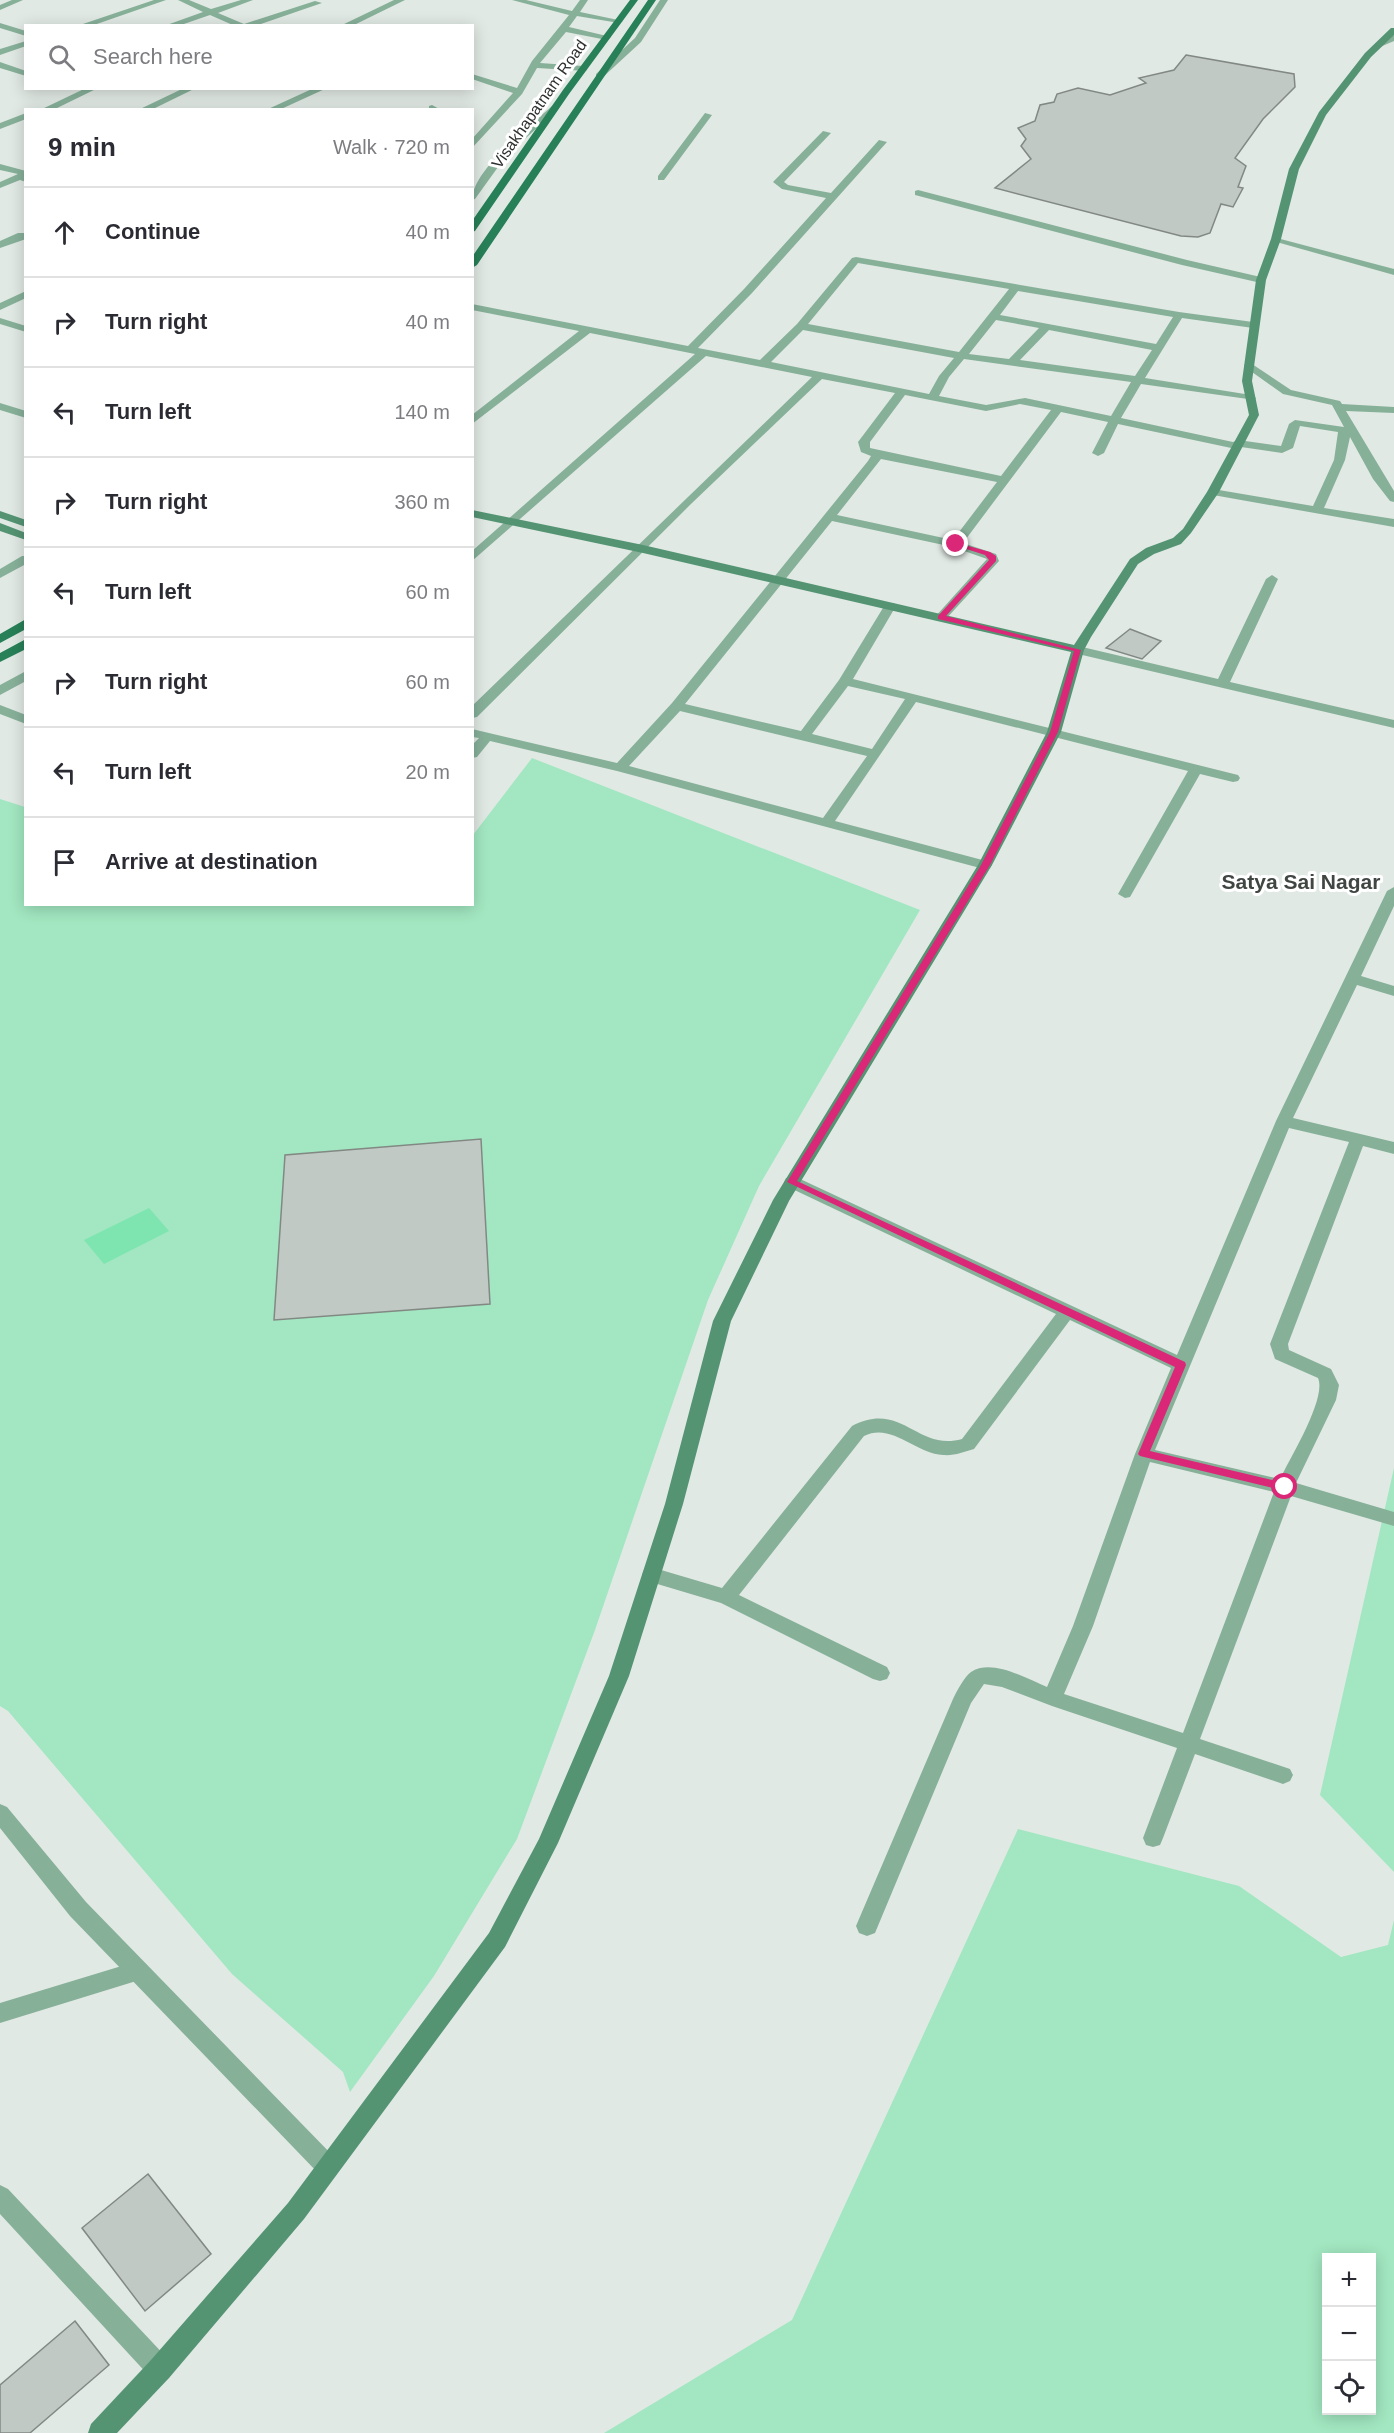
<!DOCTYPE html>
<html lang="en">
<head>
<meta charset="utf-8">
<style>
	body { margin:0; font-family:Arial,sans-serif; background:#f7f7f7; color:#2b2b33 }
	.controls { position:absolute; right:18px; bottom:18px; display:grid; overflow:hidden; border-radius:0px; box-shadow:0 3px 15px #0003 }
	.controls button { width:54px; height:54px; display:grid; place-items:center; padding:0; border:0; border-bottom:2px solid #e1e1e2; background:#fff; color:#2b2b33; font:30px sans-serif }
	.stop { position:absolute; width:18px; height:18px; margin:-14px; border:4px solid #db2777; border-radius:50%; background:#fff }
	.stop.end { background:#db2777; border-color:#fff; box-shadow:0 2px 6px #0008 }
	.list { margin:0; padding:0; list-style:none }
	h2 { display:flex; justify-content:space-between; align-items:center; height:78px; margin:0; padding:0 24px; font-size:26px }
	h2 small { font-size:20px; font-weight:400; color:#7c7c81 }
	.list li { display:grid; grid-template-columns:39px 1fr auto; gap:18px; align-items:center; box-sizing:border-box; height:90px; padding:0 24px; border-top:2px solid #e1e1e2 }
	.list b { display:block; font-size:22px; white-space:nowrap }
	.list em { font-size:20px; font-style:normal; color:#7c7c81 }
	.icon { flex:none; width:33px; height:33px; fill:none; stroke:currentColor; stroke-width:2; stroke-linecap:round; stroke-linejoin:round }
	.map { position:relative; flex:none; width:1394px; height:2433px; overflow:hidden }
	.search { position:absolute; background:#fff; box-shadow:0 3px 15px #0003; left:24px; top:24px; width:450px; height:66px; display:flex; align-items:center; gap:15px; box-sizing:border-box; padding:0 21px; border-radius:0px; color:#7c7c81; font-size:22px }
	.panel { position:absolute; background:#fff; box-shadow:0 3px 15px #0003; left:24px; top:108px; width:450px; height:798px; border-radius:0px }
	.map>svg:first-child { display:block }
	.green { fill:#a2e7c1; fill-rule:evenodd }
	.water { fill:#7ee5b0 }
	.building { fill:#c1c9c4; stroke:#828984; stroke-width:1.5 }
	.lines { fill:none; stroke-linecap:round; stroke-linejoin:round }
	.minor { fill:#87b099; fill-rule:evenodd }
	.tertiary { fill:#87b099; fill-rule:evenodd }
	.secondary { fill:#549473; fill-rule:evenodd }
	.primary { fill:#278058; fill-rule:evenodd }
	.route { fill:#db2777 }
	.labels { text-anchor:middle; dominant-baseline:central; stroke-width:6; stroke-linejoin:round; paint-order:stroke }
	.far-street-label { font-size:16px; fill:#2e312f; stroke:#fff }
	.neighbourhood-label { font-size:21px; font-weight:bold; fill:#404642; stroke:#fff }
</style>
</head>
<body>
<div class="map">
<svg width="1394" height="2433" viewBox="0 0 1394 2433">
	<rect width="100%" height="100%" fill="#e1e9e4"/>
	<path class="green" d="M 532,758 L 920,910 L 759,1186 L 708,1300 L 595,1630 L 517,1839 L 434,1976 L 350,2092 L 343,2072 L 232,1974 L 8,1711 L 0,1706 L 0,799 L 25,807 L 26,904 L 472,904 L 473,835 Z
		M 1394,1468 L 1394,1872 L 1320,1795 Z
		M 1018,1829 L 1239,1886 L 1341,1957 L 1388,1945 L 1394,1920 L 1394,2433 L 604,2433 L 792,2320 ZM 1326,2258 L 1372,2258 L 1372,2410 L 1326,2410 Z"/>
	<path class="water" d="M 149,1208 L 169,1231 L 104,1264 L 84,1240 Z"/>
	<path class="building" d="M 1186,55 L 1294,74 L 1295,87 L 1263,119 L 1235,158 L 1246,166 L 1238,187 L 1243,188 L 1233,207 L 1221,204 L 1210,233 L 1198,237 L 1181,236 L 995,188 L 1031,159 L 1021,146 L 1026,139 L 1018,128 L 1035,121 L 1040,105 L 1054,102 L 1057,94 L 1078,88 L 1110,95 L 1146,83 L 1139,78 L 1174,70 Z
		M 1130,629 L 1161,641 L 1142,659 L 1106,648 Z
		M 481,1139 L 490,1304 L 274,1320 L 285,1155 Z
		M 148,2174 L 211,2254 L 145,2311 L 82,2228 Z
		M 75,2321 L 109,2365 L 30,2433 L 0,2433 L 0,2385 Z"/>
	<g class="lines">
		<path class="minor" d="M 154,0 L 166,0 L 91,26 L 77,26 Z
			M 178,0 L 189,0 L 211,9 L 241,0 L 253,0 L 218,13 L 244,24 L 315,1 L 322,3 L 255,26 L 235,26 L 210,15 L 178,26 L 164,26 L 203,12 Z
			M 394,0 L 405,0 L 352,26 L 340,26 Z
			M 512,0 L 526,0 L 572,11 L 580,0 L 588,0 L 580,12 L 623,21 L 619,23 L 577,16 L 569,27 L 611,37 L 607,40 L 566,32 L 540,63 L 583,66 L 587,69 L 586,71 L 537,68 L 522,94 L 472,148 L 472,139 L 513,93 L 472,79 L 472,74 L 517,88 L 532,61 L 569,15 Z
			M 660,0 L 668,0 L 641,42 L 602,78 L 596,78 L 596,74 L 635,38 Z
			M 0,23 L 26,31 L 26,36 L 0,28 Z
			M 1394,35 L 1394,41 L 1380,47 L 1376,44 Z
			M 26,41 L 26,46 L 0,55 L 0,49 Z
			M 0,62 L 26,71 L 26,76 L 0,68 Z
			M 86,88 L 98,88 L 53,110 L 40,110 Z
			M 184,88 L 196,88 L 151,110 L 138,110 Z
			M 314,88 L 327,88 L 279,110 L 266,110 Z
			M 432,105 L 441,110 L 429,110 L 429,106 Z
			M 552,106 L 559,108 L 506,156 L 475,199 L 472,200 C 472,170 530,126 552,106 Z
			M 26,113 L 26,119 L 0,129 L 0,123 Z
			M 705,113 L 712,115 L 664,180 L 658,180 L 658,176 Z
			M 823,131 L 831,133 L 784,182 L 788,185 L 831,193 L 879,140 L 887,142 L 752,293 L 698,348 L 760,360 L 797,324 L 852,258 L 856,257 L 1179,312 L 1253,322 L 1258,325 L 1253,328 L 1182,318 L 1145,378 L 1251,395 L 1256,398 L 1255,400 L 1141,384 L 1121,418 L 1233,442 L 1238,440 L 1281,446 L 1289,424 L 1295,420 L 1344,427 L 1332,405 L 1283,394 L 1245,367 L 1244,365 L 1249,362 L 1291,390 L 1340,401 L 1342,404 L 1394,407 L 1394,413 L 1346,411 L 1394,491 L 1394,502 L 1390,501 L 1373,479 L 1350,437 L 1345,460 L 1324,508 L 1394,519 L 1394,527 L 1213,495 L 1207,492 L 1213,489 L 1313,506 L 1334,460 L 1338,432 L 1300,426 L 1293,448 L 1282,453 L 1241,447 L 1236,449 L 1118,424 L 1104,453 L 1098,456 L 1092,453 L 1108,422 L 1061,412 L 963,543 L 996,554 L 999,561 L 945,620 L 937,620 L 935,617 L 987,559 L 953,547 L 832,521 L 685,704 L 801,731 L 839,680 L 886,603 L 894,603 L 896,606 L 853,679 L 1238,775 L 1240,778 L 1238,781 L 1233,782 L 1200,774 L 1130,897 L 1125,898 L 1118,894 L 1188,771 L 916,702 L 835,821 L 990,862 L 992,865 L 990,868 L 980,868 L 617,771 L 490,741 L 477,757 L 472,758 L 472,745 L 479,738 L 472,737 L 472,729 L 617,763 L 672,703 L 868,461 L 871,456 L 861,452 L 858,442 L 895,393 L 822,379 L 692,503 L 477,717 L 472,718 L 472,706 L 812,377 L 706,356 L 472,561 L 472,551 L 695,354 L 590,333 L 472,424 L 472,415 L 579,331 L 472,310 L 472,304 L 688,346 L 744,289 L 826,198 L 782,189 L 773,182 ZM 858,263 L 1009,289 L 959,352 L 808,324 ZM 1018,291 L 1173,317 L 1156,344 L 1000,315 ZM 996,320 L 1039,328 L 1009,359 L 969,354 ZM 803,330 L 954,358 L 939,376 L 929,394 L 771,362 ZM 1049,330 L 1152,350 L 1135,376 L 1020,360 ZM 964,359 L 1131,382 L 1111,416 L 1025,398 L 986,405 L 939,396 L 949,377 ZM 905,395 L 986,411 L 1020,404 L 1051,410 L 1001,476 L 870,448 L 870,442 ZM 881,459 L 997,482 L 953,540 L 837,515 ZM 848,686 L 905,699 L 872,749 L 812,734 ZM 680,711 L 867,756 L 823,818 L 629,766 Z
			M 0,164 L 26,171 L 26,182 L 20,180 L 0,188 L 0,182 L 18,174 L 0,170 Z
			M 918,190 L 1187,260 L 1265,278 L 1266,280 L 1261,283 L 1182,265 L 915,195 L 915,191 Z
			M 18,233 L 26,233 L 26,239 L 0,248 L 0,241 Z
			M 1273,237 L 1394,269 L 1394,275 L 1273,241 Z
			M 26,291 L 26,298 L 0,310 L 0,303 Z
			M 0,318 L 26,326 L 26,332 L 0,324 Z
			M 0,403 L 26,411 L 26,418 L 0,410 Z
			M 22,556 L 26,556 L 26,564 L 0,578 L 0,569 Z
			M 1272,575 L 1278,579 L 1230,682 L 1394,720 L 1394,728 L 1078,654 L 1072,650 L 1078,646 L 1218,679 L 1266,579 Z
			M 26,671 L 26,681 L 0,695 L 0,685 Z
			M 0,705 L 26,715 L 26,724 L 0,714 Z
			M 1394,887 L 1394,906 L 1361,976 L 1394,986 L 1394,996 L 1357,985 L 1293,1118 L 1394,1142 L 1394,1154 L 1363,1146 L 1288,1344 L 1289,1350 L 1331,1369 L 1339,1385 L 1336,1400 L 1296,1483 L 1394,1512 L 1394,1526 L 1291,1496 L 1200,1739 L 1290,1769 L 1293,1775 L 1290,1781 L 1283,1784 L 1195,1754 L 1163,1838 L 1160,1845 L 1153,1847 L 1146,1845 L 1143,1838 L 1177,1748 L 1052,1706 L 1002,1687 L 984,1684 L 971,1703 L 875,1933 L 867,1936 L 859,1933 L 856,1926 L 953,1699 C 957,1691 964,1677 971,1672 C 992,1658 1027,1679 1047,1687 L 1073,1626 L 1135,1454 L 1171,1368 L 1070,1320 L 974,1449 C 964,1452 954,1456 943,1455 C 915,1453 891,1422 864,1436 L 739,1595 L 887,1667 L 890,1673 L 887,1679 L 880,1681 L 873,1679 L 721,1603 L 644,1580 L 642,1575 L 644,1570 L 651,1567 L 722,1588 L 852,1426 C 902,1400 917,1452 962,1439 L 1056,1314 L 786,1186 L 784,1182 L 786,1178 L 798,1178 L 1177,1355 L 1276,1121 L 1387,891 ZM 1289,1128 L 1349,1142 L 1270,1344 L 1275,1359 L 1318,1378 C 1327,1398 1290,1458 1280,1479 L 1155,1450 ZM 1150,1462 L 1274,1492 L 1183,1733 L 1064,1694 L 1093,1626 Z
			M 138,1961 L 146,1964 L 149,1971 L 146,1978 L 0,2023 L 0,2003 Z
			M 0,2185 L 8,2189 L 169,2360 L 172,2369 L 169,2378 L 160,2381 L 151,2378 L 0,2214 Z"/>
		<path class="tertiary" d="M 12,0 L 23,0 L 0,10 L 0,5 Z
			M 0,1804 L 7,1807 L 86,1902 L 336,2159 L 340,2167 L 336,2175 L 328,2178 L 320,2175 L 70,1916 L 0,1828 Z"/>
		<path class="secondary" d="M 1391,28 L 1394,28 L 1394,35 L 1371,57 L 1326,115 L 1299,169 L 1281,239 L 1266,280 L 1252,381 L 1259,415 L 1219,492 L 1191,533 L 1181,544 L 1154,554 L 1138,564 L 1091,637 L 1084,650 L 1061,732 L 992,865 L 789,1201 L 731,1321 L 683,1504 L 629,1676 L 558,1843 L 505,1947 L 304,2219 L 169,2378 L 117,2433 L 88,2433 L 91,2424 L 151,2360 L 288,2203 L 489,1933 L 539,1839 L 609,1676 L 665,1504 L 713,1321 L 773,1200 L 978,865 L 1047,732 L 1071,652 L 643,553 L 472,517 L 472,510 L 643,545 L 1074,645 L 1130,559 L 1146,548 L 1173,538 L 1183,529 L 1207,492 L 1249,415 L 1242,381 L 1256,280 L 1271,239 L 1289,169 L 1319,112 L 1365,53 Z
			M 0,511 L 26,520 L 26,527 L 0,518 Z
			M 0,523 L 26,533 L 26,540 L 0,531 Z"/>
		<path class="primary" d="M 630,0 L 638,0 L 569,94 L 475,231 L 472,232 L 472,221 L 563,90 Z
			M 648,0 L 656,0 L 477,265 L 472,268 L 472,257 Z
			M 26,619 L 26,629 L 0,643 L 0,634 Z
			M 26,639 L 26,649 L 0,662 L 0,653 Z"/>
	</g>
	<path class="route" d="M 954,542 L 990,552 L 996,556 L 996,561 L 946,616 L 1081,650 L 1058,732 L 990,865 L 797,1181 L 1185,1362 L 1186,1365 L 1150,1451 L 1285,1483 L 1289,1484 L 1289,1490 L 1285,1491 L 1140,1456 L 1138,1454 L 1175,1367 L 787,1182 L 981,865 L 1050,732 L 1074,651 L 938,619 L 938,616 L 989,560 L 985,555 L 954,545 Z"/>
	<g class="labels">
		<g class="far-street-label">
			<text transform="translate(539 104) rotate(-55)">Visakhapatnam Road</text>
		</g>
		<g class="neighbourhood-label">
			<text x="1301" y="881">Satya Sai Nagar</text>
		</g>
	</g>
</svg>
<div class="controls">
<button>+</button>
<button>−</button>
<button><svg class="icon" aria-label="locate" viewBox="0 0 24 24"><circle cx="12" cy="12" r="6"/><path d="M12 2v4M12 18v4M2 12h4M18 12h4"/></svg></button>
</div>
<div class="stop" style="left:1285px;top:1487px"></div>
<div class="stop end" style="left:956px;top:544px"></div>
<div class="search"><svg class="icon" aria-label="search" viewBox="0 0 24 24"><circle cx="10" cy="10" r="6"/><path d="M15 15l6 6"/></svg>Search here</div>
<section class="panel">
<h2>9 min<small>Walk · 720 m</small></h2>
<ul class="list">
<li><svg class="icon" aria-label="ahead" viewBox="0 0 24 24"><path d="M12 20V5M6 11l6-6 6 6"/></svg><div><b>Continue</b></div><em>40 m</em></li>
<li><svg class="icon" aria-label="right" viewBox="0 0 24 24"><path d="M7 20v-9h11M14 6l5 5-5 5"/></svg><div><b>Turn right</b></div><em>40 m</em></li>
<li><svg class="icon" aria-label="left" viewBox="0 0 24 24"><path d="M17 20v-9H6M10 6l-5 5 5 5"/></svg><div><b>Turn left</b></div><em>140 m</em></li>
<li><svg class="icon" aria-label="right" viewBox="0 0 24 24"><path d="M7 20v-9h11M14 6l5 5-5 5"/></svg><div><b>Turn right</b></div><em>360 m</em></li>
<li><svg class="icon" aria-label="left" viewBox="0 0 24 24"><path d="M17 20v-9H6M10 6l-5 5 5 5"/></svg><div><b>Turn left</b></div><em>60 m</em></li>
<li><svg class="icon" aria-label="right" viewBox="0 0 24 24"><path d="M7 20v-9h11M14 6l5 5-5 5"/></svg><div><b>Turn right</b></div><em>60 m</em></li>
<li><svg class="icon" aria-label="left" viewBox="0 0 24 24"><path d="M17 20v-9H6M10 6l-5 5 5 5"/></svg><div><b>Turn left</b></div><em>20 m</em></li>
<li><svg class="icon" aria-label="arrive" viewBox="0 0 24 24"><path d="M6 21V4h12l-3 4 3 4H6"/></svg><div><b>Arrive at destination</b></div></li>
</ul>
</section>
</div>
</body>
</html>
